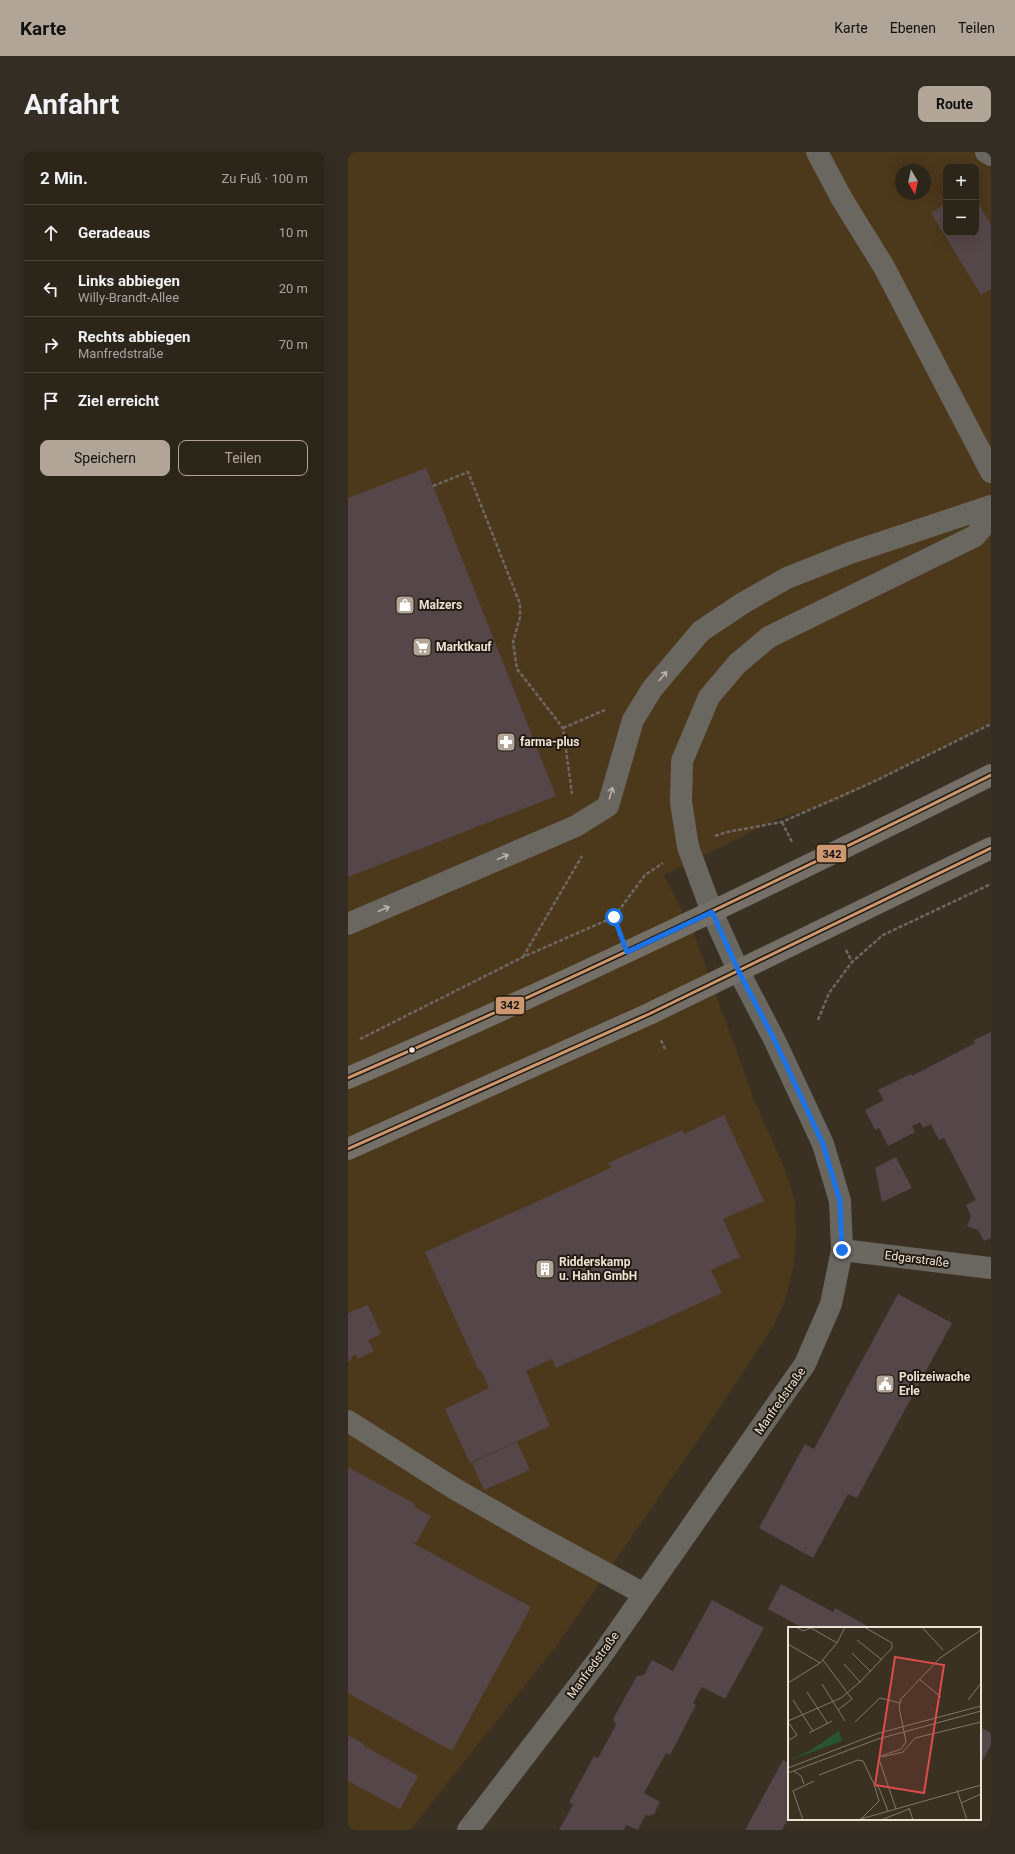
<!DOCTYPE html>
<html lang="de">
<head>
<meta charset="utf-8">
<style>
	body { margin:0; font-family:Roboto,sans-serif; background:#342d23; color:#f1f3f6 }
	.controls { position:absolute; right:12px; top:12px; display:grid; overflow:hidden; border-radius:8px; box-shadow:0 4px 16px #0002 }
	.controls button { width:36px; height:36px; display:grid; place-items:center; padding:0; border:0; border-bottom:1px solid #484239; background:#2c251a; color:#f1f3f6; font:20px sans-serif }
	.compass { position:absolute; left:547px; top:12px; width:36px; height:36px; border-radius:50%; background:#2c251a; box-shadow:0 4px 16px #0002; rotate:171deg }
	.stop { position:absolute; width:12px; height:12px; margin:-9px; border:3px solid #1a73e8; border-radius:50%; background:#fff }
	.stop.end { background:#1a73e8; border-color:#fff; box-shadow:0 1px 4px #0008 }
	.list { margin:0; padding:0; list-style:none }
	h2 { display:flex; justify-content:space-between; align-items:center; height:52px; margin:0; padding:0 16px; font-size:17px }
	h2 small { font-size:13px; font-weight:400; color:#a6a5a2 }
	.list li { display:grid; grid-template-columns:26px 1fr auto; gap:12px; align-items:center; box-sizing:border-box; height:56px; padding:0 16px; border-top:1px solid #484239 }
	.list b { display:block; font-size:15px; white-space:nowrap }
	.list p { margin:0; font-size:13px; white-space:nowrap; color:#a6a5a2 }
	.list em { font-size:13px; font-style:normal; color:#a6a5a2 }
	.actions { display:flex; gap:8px; padding:12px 16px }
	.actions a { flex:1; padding:9px 0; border:1px solid #b0a597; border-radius:8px; text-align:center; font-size:14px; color:#b0a597 }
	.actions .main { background:#b0a597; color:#111 }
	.icon { flex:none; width:22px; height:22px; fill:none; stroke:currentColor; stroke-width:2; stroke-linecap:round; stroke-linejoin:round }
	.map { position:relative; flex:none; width:643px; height:1678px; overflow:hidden; border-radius:8px }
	header { display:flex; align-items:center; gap:24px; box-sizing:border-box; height:56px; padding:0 20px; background:#b0a597; color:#111 }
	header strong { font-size:19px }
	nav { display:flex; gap:22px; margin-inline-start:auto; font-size:14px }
	.intro { display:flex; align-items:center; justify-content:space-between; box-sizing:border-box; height:96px; padding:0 24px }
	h1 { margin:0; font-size:28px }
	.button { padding:10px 18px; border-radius:8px; background:#b0a597; color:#111; font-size:14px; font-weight:700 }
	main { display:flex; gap:24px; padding:0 24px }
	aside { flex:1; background:#2c251a; border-radius:8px; box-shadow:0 4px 16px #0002 }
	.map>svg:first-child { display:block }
	.built { fill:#4c381b; fill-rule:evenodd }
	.building { fill:#554649 }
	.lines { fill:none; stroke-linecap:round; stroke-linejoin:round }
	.path { stroke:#6d6861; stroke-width:2.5; stroke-dasharray:4 2; stroke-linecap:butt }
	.minor { stroke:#6a6761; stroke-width:22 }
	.major { stroke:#746f67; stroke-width:22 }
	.bus-1-casing { stroke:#231b11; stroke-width:6 }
	.bus-1 { stroke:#cd976f; stroke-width:3 }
	.oneway { stroke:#bab1a7 }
	.route { stroke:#1a73e8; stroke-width:5 }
	.bus-dot { fill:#efe3d5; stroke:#231b11; stroke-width:1.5 }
	.labels { text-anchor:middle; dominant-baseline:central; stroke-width:4; stroke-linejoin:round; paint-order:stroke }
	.poi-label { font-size:12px; font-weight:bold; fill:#efe3d5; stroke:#231b11; text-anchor:start }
	.street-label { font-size:12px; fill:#efe3d5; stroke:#231b11 }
	.inset-road { fill:none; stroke:#82786a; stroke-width:1 }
	.view { fill:#db4d4b; fill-opacity:0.15; stroke:#db4d4b; stroke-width:2 }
	.inset-edge { fill:none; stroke:#efe3d5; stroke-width:2 }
	.line-badge { stroke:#231b11; stroke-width:1.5 }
	.pale-badge-label { font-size:11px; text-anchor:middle; font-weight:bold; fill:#111 }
</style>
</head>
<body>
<header>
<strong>Karte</strong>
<nav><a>Karte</a><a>Ebenen</a><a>Teilen</a></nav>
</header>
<div class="intro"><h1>Anfahrt</h1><a class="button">Route</a></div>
<main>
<aside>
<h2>2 Min.<small>Zu Fuß · 100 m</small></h2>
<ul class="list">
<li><svg class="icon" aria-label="ahead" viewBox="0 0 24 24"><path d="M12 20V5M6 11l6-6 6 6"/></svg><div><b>Geradeaus</b></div><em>10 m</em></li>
<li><svg class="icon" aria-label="left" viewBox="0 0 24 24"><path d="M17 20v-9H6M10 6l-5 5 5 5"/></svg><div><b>Links abbiegen</b><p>Willy-Brandt-Allee</p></div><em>20 m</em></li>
<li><svg class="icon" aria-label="right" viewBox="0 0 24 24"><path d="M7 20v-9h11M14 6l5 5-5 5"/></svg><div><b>Rechts abbiegen</b><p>Manfredstraße</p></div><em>70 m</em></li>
<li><svg class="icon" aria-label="arrive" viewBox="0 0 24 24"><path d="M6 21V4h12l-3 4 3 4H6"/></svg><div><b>Ziel erreicht</b></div></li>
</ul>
<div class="actions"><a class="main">Speichern</a><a>Teilen</a></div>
</aside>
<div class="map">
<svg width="643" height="1678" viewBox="0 0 643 1678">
	<rect width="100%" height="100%" fill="#3a3123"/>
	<path class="built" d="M 0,0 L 643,0 L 643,571 L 487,650 L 429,667 L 316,723 L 346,782 L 407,950 L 437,1017 L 447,1049 L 448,1082 L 446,1112 L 438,1145 L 425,1175 L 352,1285 L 212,1489 L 62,1678 L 0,1678 ZM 598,15 L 628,15 L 628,81 L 598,81 ZM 553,18 L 577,18 L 577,42 L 553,42 Z"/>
	<path class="building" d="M 628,48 L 643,73 L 643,137 L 633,143 L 583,61 L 598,51 L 598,81 L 628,81 Z
		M 78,316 L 208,644 L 0,725 L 0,346 Z
		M 643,880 L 643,1086 L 636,1089 L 630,1078 L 619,1074 L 623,1064 L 618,1053 L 628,1048 L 596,986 L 591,988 L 583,972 L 575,976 L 572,970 L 564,974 L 567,980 L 540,994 L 531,976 L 527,978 L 517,958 L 536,948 L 530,938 L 563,922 L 564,924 L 627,891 L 626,888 Z
		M 376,963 L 416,1049 L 375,1067 L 392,1105 L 363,1118 L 374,1141 L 208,1216 L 204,1207 L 178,1219 L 202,1274 L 122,1311 L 97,1257 L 141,1236 L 133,1218 L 131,1219 L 77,1100 L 263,1016 L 260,1011 L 334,978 L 336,982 Z
		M 548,1005 L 564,1036 L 534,1050 L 527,1016 Z
		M 550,1142 L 604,1171 L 509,1346 L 500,1342 L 465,1406 L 411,1376 L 457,1292 L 466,1297 Z
		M 20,1153 L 33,1182 L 20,1188 L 26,1199 L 10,1207 L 8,1203 L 3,1205 L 4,1208 L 0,1210 L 0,1161 Z
		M 169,1290 L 182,1318 L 136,1338 L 124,1311 Z
		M 0,1315 L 67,1352 L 65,1354 L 83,1364 L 68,1391 L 61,1389 L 183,1455 L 104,1599 L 0,1541 Z
		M 433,1432 L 485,1460 L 487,1456 L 523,1476 L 455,1476 L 420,1457 Z
		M 364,1448 L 416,1476 L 377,1547 L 354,1535 L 345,1551 L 348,1553 L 322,1603 L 318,1601 L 296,1641 L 312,1650 L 306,1662 L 300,1664 L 298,1662 L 290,1678 L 278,1673 L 276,1678 L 211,1678 L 225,1653 L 221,1650 L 246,1604 L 250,1606 L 268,1573 L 265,1567 L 289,1524 L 296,1523 L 304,1508 L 325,1519 Z
		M 632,1575 L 643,1581 L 643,1593 L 632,1613 Z
		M 0,1583 L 16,1592 L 16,1594 L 70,1624 L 52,1657 L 0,1629 Z
		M 435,1608 L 441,1611 L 441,1665 L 434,1678 L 397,1678 Z"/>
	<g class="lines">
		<path class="path" d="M 85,334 L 120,320 L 172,452 L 172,465 L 165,490 L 169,517 L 215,576 L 224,642
			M 215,576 L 257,558
			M 434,670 L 444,690
			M 367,684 L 379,680 L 434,670 L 525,630 L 643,572
			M 498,798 L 504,810
			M 175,805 L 234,704
			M 470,868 L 481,841 L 504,810 L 535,783 L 643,732
			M 12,887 L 175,805 L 266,765 L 297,723 L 315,711
			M 313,888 L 317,897"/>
		<path class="minor" d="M 469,0 L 494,47 L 536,115 L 643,320
			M 638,0 L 643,3
			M 0,772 L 228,674 L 260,654 L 285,568 L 304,537 L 353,479 L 395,451 L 439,426 L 502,401 L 643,354
			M 494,1098 L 643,1116
			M 0,1269 L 107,1337 L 189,1384 L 296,1442
			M 120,1678 L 251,1507 L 457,1212 L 483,1152 L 494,1098 L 492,1049 L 475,992 L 427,889 L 391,820 L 364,760 L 340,695 L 333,650 L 334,609 L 361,545 L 389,512 L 421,485 L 627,384 L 643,365"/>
		<path class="major" d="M 0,926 C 218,832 431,729 643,623
			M 0,997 L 301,862 L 643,696"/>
		<defs>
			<path id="bus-1" d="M 0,926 C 217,831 431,729 643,623
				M 0,997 L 301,862 L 643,696"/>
		</defs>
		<use href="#bus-1" class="bus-1-casing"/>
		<use href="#bus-1" class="bus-1"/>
	</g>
	<defs><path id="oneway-shaft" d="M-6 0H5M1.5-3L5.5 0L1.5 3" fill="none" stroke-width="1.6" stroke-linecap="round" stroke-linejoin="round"/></defs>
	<g class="oneway">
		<use href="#oneway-shaft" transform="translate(315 524) rotate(-50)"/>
		<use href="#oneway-shaft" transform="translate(263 641) rotate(-74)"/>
		<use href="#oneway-shaft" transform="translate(155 705) rotate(-23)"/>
		<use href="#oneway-shaft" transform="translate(36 757) rotate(-23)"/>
	</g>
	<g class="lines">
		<path class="route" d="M 266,765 L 279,800 L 364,760 L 391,820 L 427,889 L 475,992 L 492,1049 L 494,1098"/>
	</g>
	<defs>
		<symbol id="shop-square" viewBox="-11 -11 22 22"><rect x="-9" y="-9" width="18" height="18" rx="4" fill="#b0a597" stroke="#231b11"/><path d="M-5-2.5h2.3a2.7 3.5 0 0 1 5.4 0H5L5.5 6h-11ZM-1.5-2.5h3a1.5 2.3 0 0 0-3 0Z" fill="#fff"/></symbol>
		<symbol id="supermarket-square" viewBox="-11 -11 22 22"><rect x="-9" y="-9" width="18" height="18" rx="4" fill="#b0a597" stroke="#231b11"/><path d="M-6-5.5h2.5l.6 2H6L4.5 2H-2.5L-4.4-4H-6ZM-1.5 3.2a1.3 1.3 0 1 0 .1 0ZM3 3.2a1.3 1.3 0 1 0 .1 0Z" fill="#fff"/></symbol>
		<symbol id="pharmacy-square" viewBox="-11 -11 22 22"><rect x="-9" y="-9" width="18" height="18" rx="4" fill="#b0a597" stroke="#231b11"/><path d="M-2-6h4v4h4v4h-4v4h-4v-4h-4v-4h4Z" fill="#fff"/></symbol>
		<symbol id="building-square" viewBox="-11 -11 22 22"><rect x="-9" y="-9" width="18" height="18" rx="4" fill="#b0a597" stroke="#231b11"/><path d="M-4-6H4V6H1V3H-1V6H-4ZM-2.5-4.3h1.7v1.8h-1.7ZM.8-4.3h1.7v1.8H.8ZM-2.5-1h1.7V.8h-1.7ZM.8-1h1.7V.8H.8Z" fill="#fff"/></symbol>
		<symbol id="civic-square" viewBox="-11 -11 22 22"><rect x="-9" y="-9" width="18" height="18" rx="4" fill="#b0a597" stroke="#231b11"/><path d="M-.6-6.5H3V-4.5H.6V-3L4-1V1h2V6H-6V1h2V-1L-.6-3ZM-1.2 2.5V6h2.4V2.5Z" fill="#fff"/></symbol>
	</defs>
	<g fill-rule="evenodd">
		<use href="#shop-square" x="46" y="442" width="22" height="22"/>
		<use href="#supermarket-square" x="63" y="484" width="22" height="22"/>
		<use href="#pharmacy-square" x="147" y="579" width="22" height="22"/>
		<use href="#building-square" x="186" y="1106" width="22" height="22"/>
		<use href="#civic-square" x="526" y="1221" width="22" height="22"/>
	</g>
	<circle class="bus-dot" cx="64" cy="898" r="3.5"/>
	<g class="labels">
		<g class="poi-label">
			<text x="71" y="453">Malzers</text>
			<text x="88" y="495">Marktkauf</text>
			<text x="172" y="590">farma-plus</text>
			<text x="211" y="1110">Ridderskamp<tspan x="211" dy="14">u. Hahn GmbH</tspan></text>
			<text x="551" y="1225">Polizeiwache<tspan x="551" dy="14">Erle</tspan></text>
		</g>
		<g class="street-label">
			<text transform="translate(569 1107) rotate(7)">Edgarstraße</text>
			<text transform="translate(432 1249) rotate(-55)">Manfredstraße</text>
			<text transform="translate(245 1513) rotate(-54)">Manfredstraße</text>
		</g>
	</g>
	<g transform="translate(440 1475)">
		<rect width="193" height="193" fill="#3a3123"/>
		<path d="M 51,104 L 54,114 L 0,134 L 23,123 Z" fill="#275534"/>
		<path class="inset-road" d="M 8,0 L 15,4 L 23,1 L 49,16M 134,0 L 155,23M 69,13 L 94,33M 0,17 L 32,36M 64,26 L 83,45M 35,33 L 64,72 L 50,83M 56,37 L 72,55M 131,52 L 153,70M 0,56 L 32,36 L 49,16 L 57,0M 34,57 L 57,94M 19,65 L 40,97M 5,73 L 25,104M 180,73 L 193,56M 0,94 L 53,71 L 72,55 L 104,21 L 104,16 L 76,0M 0,95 L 9,108 L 0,114M 67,95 L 92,71 L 112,76M 21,106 L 44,94M 94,130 L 115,125 L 127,111 L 193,95M 0,141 L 91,106 L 193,79M 6,144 L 13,149 L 16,157M 0,146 L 90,112 L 193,84M 31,148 L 70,133 L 75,134 L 86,157 L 91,161 L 100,184M 169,163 L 179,193M 173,176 L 193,167M 121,181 L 125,193M 108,182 L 91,132 L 93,129 L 113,122 L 118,115 L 111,80 L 113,72 L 152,31 L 193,3M 74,191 L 91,174 L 86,157M 15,193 L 5,164 L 26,154M 69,193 L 193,158M 93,193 L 121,182"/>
		<path class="view" d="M 107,30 L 156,38 L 136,166 L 87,158 Z"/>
		<rect width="193" height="193" class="inset-edge"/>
	</g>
	<g class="line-badge">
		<rect x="468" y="692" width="31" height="19" rx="4" fill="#cd976f"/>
		<rect x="147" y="844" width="30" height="19" rx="4" fill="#cd976f"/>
	</g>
	<g class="pale-badge-label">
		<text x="484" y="706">342</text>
		<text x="162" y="857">342</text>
	</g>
</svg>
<div class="controls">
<button>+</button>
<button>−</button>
</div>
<svg class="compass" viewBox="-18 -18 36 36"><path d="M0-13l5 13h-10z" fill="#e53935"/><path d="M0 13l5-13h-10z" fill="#a6a5a2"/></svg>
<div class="stop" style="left:266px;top:765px"></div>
<div class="stop end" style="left:494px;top:1098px"></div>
</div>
</main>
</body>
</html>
